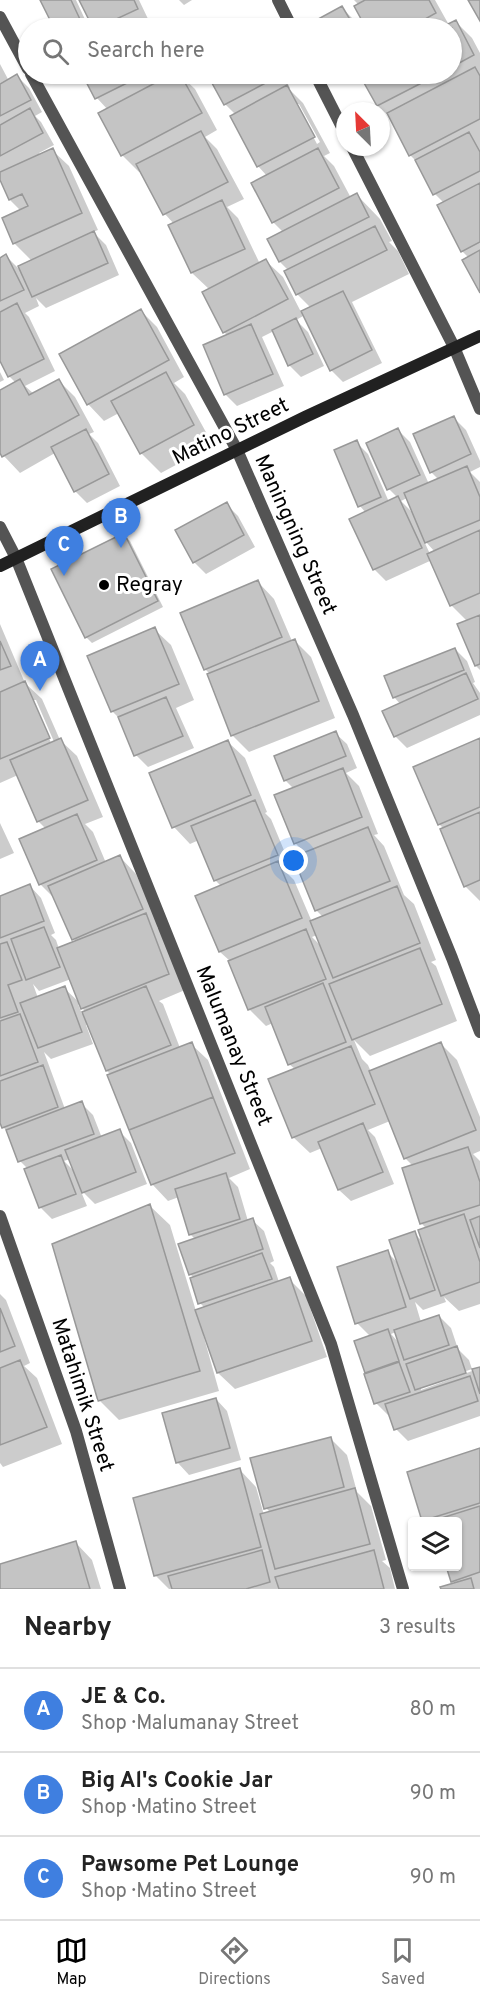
<!DOCTYPE html>
<html lang="en">
<head>
<meta charset="utf-8">
<style>
	body { margin:0; font-family:Overpass,sans-serif; background:#f6f6f6; color:#222 }
	.controls { position:absolute; right:18px; bottom:18px; display:grid; overflow:hidden; border-radius:6px; box-shadow:0 2px 4px #0004 }
	.controls button { width:54px; height:54px; display:grid; place-items:center; padding:0; border:0; border-bottom:2px solid #e0e0e0; background:#fff; color:#222; font:30px sans-serif }
	.compass { position:absolute; left:336px; top:102px; width:54px; height:54px; border-radius:50%; background:#fff; box-shadow:0 2px 4px #0004; rotate:336deg }
	.you { position:absolute; left:294px; top:861px; width:21px; height:21px; margin:-15px; border:4px solid #fff; border-radius:50%; background:#1a73e8; box-shadow:0 0 0 9px #1a73e833 }
	.badge { display:grid; place-items:center; width:39px; height:39px; border-radius:50%; background:#000; color:#fff; font-size:20px; font-weight:700 }
	.pin { position:absolute; translate:-50% -50px; filter:drop-shadow(0 2px 3px #0008) }
	.pin::after { content:''; position:absolute; top:32px; width:21px; height:18px; background:inherit; clip-path:polygon(0 0,100% 0,50% 100%) }
	.list { margin:0; padding:0; list-style:none }
	h2 { display:flex; justify-content:space-between; align-items:center; height:78px; margin:0; padding:0 24px; font-size:26px }
	h2 small { font-size:20px; font-weight:400; color:#767676 }
	.list li { display:grid; grid-template-columns:39px 1fr auto; gap:18px; align-items:center; box-sizing:border-box; height:84px; padding:0 24px; border-top:2px solid #e0e0e0 }
	.list b { display:block; font-size:22px; white-space:nowrap }
	.list p { margin:0; font-size:20px; white-space:nowrap; color:#767676 }
	.list em { font-size:20px; font-style:normal; color:#767676 }
	.icon { flex:none; width:33px; height:33px; fill:none; stroke:currentColor; stroke-width:2; stroke-linecap:round; stroke-linejoin:round }
	.map { position:relative; flex:none; width:480px; height:1589px; overflow:hidden }
	.search { position:absolute; background:#fff; box-shadow:0 2px 4px #0004; left:18px; right:18px; top:18px; height:66px; display:flex; align-items:center; gap:15px; box-sizing:border-box; padding:0 21px; border-radius:33px; color:#767676; font-size:22px }
	.sheet { height:330px; background:#fff }
	nav { display:flex; justify-content:space-around; align-items:center; box-sizing:border-box; height:84px; border-top:2px solid #e0e0e0; background:#fff; font-size:16px; color:#767676 }
	nav a { display:grid; justify-items:center; gap:3px }
	nav .on { color:#000 }
	.map>svg:first-child { display:block }
	.shadow { fill:#0003; fill-rule:evenodd }
	.building { fill:#c4c4c4; stroke:#989898; stroke-width:1.5 }
	.lines { fill:none; stroke-linecap:round; stroke-linejoin:round }
	.street { stroke:#545454; stroke-width:12 }
	.secondary { stroke:#212121; stroke-width:12 }
	.poi-dot { fill:#000; stroke:#fff; stroke-width:2 }
	.labels { text-anchor:middle; dominant-baseline:central; stroke-width:6; stroke-linejoin:round; paint-order:stroke }
	.street-label { font-size:21px; fill:#000; stroke:#fff }
	.poi-label { font-size:21px; fill:#000; stroke:#fff; text-anchor:start }
</style>
</head>
<body>
<div class="map">
<svg width="480" height="1589" viewBox="0 0 480 1589">
	<rect width="100%" height="100%" fill="#fff"/>
	<path class="shadow" d="M 42,0 L 76,0 L 89,28 L 55,28 Z
		M 81,0 L 139,0 L 149,21 L 137,27 L 138,28 L 94,28 Z
		M 179,0 L 192,0 L 184,5 Z
		M 354,0 L 435,0 L 449,25 L 456,22 L 472,38 L 480,53 L 480,290 L 469,258 L 462,251 L 444,203 L 435,194 L 418,163 L 410,155 L 392,119 L 378,106 L 361,74 L 452,74 L 452,28 L 368,28 L 356,7 L 359,5 Z
		M 341,7 L 353,19 L 359,28 L 314,28 L 311,25 Z
		M 0,64 L 9,81 L 17,76 L 29,88 L 42,112 L 35,116 L 41,122 L 54,145 L 39,153 L 40,155 L 52,150 L 69,166 L 98,230 L 93,232 L 106,245 L 119,275 L 46,308 L 36,298 L 39,306 L 25,313 L 29,317 L 55,371 L 25,386 L 34,394 L 58,380 L 75,397 L 94,432 L 89,434 L 98,443 L 120,486 L 87,503 L 75,491 L 55,453 L 20,473 L 4,456 L 0,450 L 0,391 L 16,383 L 9,376 L 0,357 L 0,259 L 6,256 L 24,274 L 32,261 L 14,243 L 21,211 L 10,200 L 0,177 Z
		M 84,74 L 167,74 L 169,77 L 179,74 L 195,89 L 217,130 L 205,137 L 217,149 L 244,199 L 227,207 L 238,218 L 260,264 L 266,261 L 283,277 L 301,312 L 311,308 L 297,294 L 289,271 L 280,262 L 269,239 L 283,232 L 273,222 L 267,176 L 258,166 L 235,114 L 225,104 L 208,74 L 283,74 L 290,88 L 289,89 L 303,103 L 330,153 L 324,156 L 334,166 L 351,198 L 357,195 L 380,219 L 392,241 L 389,242 L 398,251 L 409,274 L 352,302 L 382,363 L 343,382 L 331,370 L 305,315 L 296,320 L 308,332 L 324,366 L 301,377 L 289,365 L 274,331 L 262,337 L 284,386 L 237,406 L 225,394 L 228,336 L 224,332 L 210,290 L 192,273 L 170,225 L 174,224 L 165,214 L 141,171 L 139,172 L 122,155 L 108,110 L 97,98 ZM 296,104 L 299,104 L 320,142 L 317,144 Z
		M 342,74 L 356,74 L 347,79 Z
		M 141,311 L 157,327 L 184,377 L 174,383 L 185,394 L 213,445 L 161,473 L 141,453 L 119,413 L 104,421 L 88,404 Z
		M 0,372 L 4,380 L 0,382 Z
		M 454,418 L 466,430 L 480,461 L 480,467 L 470,472 L 480,482 L 480,670 L 476,666 L 459,625 L 468,622 L 451,605 L 432,560 L 386,581 L 374,569 L 366,513 L 360,506 L 356,442 L 368,454 L 389,502 L 398,498 L 389,489 L 398,430 L 410,442 L 429,484 L 439,480 L 431,472 ZM 407,498 L 414,514 L 401,501 ZM 424,541 L 425,541 L 435,552 L 430,554 Z
		M 226,504 L 238,516 L 255,547 L 206,574 L 194,562 Z
		M 124,535 L 130,541 L 163,607 L 92,643 L 86,637 Z
		M 258,582 L 274,599 L 292,641 L 294,640 L 311,657 L 335,718 L 249,752 L 232,735 L 210,674 L 205,669 Z
		M 0,624 L 25,683 L 42,699 L 60,740 L 77,756 L 103,817 L 85,824 L 93,832 L 106,863 L 120,857 L 136,874 L 159,926 L 157,927 L 162,931 L 185,990 L 159,1001 L 163,1004 L 180,1048 L 191,1044 L 208,1060 L 250,1169 L 229,1178 L 238,1187 L 248,1221 L 252,1220 L 264,1231 L 274,1261 L 270,1263 L 274,1267 L 279,1282 L 289,1279 L 306,1296 L 327,1357 L 235,1389 L 218,1373 L 205,1334 L 203,1334 L 219,1391 L 119,1420 L 99,1400 L 150,1206 L 170,1225 L 196,1311 L 205,1308 L 200,1303 L 194,1278 L 190,1274 L 195,1239 L 190,1234 L 179,1197 L 168,1201 L 152,1184 L 111,1075 L 107,1071 L 88,1024 L 86,1025 L 93,1044 L 51,1059 L 44,1052 L 65,1109 L 81,1103 L 93,1115 L 102,1138 L 119,1131 L 131,1143 L 147,1184 L 95,1204 L 80,1189 L 87,1206 L 52,1219 L 40,1207 L 28,1169 L 20,1161 L 9,1133 L 3,1127 L 0,1119 L 0,897 L 30,886 L 41,898 L 55,933 L 51,935 L 56,940 L 59,949 L 76,942 L 56,900 L 40,884 L 46,829 L 38,821 L 18,775 L 0,783 ZM 32,700 L 36,700 L 55,744 L 52,745 ZM 71,979 L 81,1004 L 64,988 L 38,998 L 33,984 L 39,991 ZM 78,1004 L 86,1012 L 82,1014 ZM 70,1159 L 75,1172 L 64,1161 Z
		M 154,629 L 171,645 L 194,700 L 176,708 L 194,748 L 148,767 L 136,755 L 121,720 L 112,711 Z
		M 455,649 L 467,661 L 475,682 L 473,683 L 480,693 L 480,715 L 407,748 L 395,736 L 401,705 L 394,697 Z
		M 335,733 L 347,744 L 357,768 L 346,773 L 359,786 L 378,834 L 374,835 L 384,846 L 404,895 L 414,904 L 436,960 L 431,962 L 436,966 L 457,1021 L 370,1056 L 354,1040 L 362,1059 L 368,1065 L 371,1072 L 441,1044 L 457,1060 L 480,1117 L 480,1151 L 473,1154 L 480,1161 L 480,1304 L 459,1311 L 444,1297 L 446,1302 L 423,1310 L 415,1302 L 421,1322 L 439,1316 L 451,1328 L 458,1349 L 469,1360 L 472,1369 L 421,1387 L 421,1390 L 480,1368 L 480,1416 L 408,1441 L 396,1429 L 391,1414 L 388,1415 L 376,1403 L 356,1342 L 371,1337 L 357,1323 L 387,1252 L 399,1264 L 414,1233 L 424,1243 L 427,1229 L 422,1224 L 404,1169 L 413,1166 L 405,1158 L 390,1121 L 368,1130 L 375,1137 L 394,1184 L 351,1201 L 339,1190 L 322,1148 L 310,1153 L 293,1137 L 296,1070 L 289,1064 L 273,1023 L 266,1026 L 249,1009 L 230,961 L 220,952 L 197,896 L 221,886 L 216,881 L 199,840 L 190,844 L 174,827 L 151,774 L 228,742 L 245,758 L 267,812 L 265,813 L 271,819 L 293,872 L 288,874 L 294,880 L 312,922 L 323,917 L 316,910 L 306,854 L 295,843 L 294,789 L 285,780 ZM 317,935 L 323,948 L 312,937 ZM 396,1332 L 400,1344 L 391,1334 Z
		M 480,740 L 480,901 L 465,886 L 444,829 L 439,824 Z
		M 0,823 L 14,853 L 0,859 Z
		M 0,1294 L 6,1300 L 30,1363 L 24,1366 L 37,1378 L 62,1444 L 3,1467 L 0,1463 Z
		M 216,1399 L 227,1411 L 241,1460 L 189,1475 L 178,1463 L 164,1414 Z
		M 330,1438 L 347,1455 L 357,1492 L 371,1506 L 386,1560 L 382,1561 L 390,1568 L 395,1589 L 169,1589 L 156,1576 L 134,1499 L 240,1470 L 256,1487 L 264,1515 L 271,1513 L 266,1508 Z
		M 480,1450 L 480,1589 L 442,1589 L 456,1584 L 452,1581 L 458,1566 L 458,1522 L 424,1520 L 409,1473 Z
		M 76,1543 L 92,1560 L 101,1589 L 0,1589 L 0,1565 Z"/>
	<path class="building" d="M 40,0 L 71,0 L 84,28 L 54,28 Z
		M 79,0 L 134,0 L 138,9 L 97,28 L 93,28 Z
		M 365,0 L 429,0 L 436,13 L 409,28 L 366,28 L 354,6 Z
		M 468,0 L 480,0 L 480,21 Z
		M 342,6 L 355,28 L 312,28 L 309,24 Z
		M 456,20 L 474,55 L 452,67 L 452,28 L 440,28 Z
		M 475,67 L 480,76 L 480,119 L 409,156 L 387,113 Z
		M 17,74 L 31,100 L 0,116 L 0,84 Z
		M 82,74 L 145,74 L 95,99 Z
		M 172,74 L 180,74 L 202,113 L 121,156 L 98,113 Z
		M 207,74 L 278,74 L 279,76 L 224,105 Z
		M 359,74 L 439,74 L 377,106 Z
		M 287,85 L 315,137 L 257,167 L 230,116 Z
		M 30,108 L 43,133 L 0,156 L 0,125 Z
		M 201,131 L 228,182 L 163,215 L 136,164 Z
		M 469,132 L 480,152 L 480,171 L 433,195 L 415,160 Z
		M 53,148 L 82,213 L 13,244 L 2,218 L 28,206 L 22,194 L 9,200 L 0,180 L 0,172 Z
		M 318,148 L 339,188 L 272,223 L 251,183 Z
		M 480,183 L 480,242 L 461,252 L 437,205 Z
		M 357,193 L 369,217 L 279,262 L 267,239 Z
		M 222,200 L 245,249 L 191,273 L 168,225 Z
		M 375,226 L 387,250 L 296,295 L 284,271 Z
		M 94,231 L 108,263 L 32,297 L 18,266 Z
		M 480,250 L 480,293 L 462,260 Z
		M 6,254 L 24,290 L 0,301 L 0,258 Z
		M 266,259 L 288,299 L 223,333 L 202,292 Z
		M 343,291 L 372,350 L 330,371 L 301,311 Z
		M 17,303 L 44,359 L 8,377 L 0,361 L 0,312 Z
		M 141,309 L 169,360 L 87,405 L 59,354 Z
		M 296,318 L 313,354 L 288,366 L 272,330 Z
		M 251,324 L 273,374 L 224,395 L 203,345 Z
		M 166,372 L 194,425 L 140,454 L 111,401 Z
		M 20,379 L 29,395 L 59,379 L 79,415 L 2,457 L 0,453 L 0,390 Z
		M 454,416 L 471,454 L 430,473 L 413,434 Z
		M 398,428 L 420,475 L 387,490 L 366,443 Z
		M 86,429 L 109,474 L 74,492 L 51,447 Z
		M 357,440 L 381,497 L 358,507 L 334,450 Z
		M 467,466 L 480,497 L 480,520 L 425,543 L 404,493 Z
		M 398,496 L 422,548 L 373,570 L 349,519 Z
		M 227,502 L 244,535 L 193,563 L 175,530 Z
		M 480,530 L 480,593 L 450,606 L 427,554 Z
		M 124,533 L 158,601 L 85,638 L 51,569 Z
		M 258,580 L 282,637 L 204,670 L 180,613 Z
		M 480,615 L 480,664 L 475,666 L 457,624 Z
		M 155,627 L 179,684 L 111,712 L 87,656 Z
		M 295,639 L 319,701 L 231,736 L 207,674 Z
		M 0,641 L 11,666 L 0,670 Z
		M 455,648 L 464,670 L 393,698 L 384,676 Z
		M 466,673 L 478,699 L 394,737 L 382,711 Z
		M 25,681 L 50,738 L 0,759 L 0,692 Z
		M 166,697 L 183,736 L 134,756 L 118,717 Z
		M 336,731 L 346,756 L 284,781 L 274,756 Z
		M 61,738 L 88,800 L 37,822 L 10,760 Z
		M 480,738 L 480,807 L 438,825 L 413,767 Z
		M 228,740 L 251,795 L 172,828 L 149,773 Z
		M 343,768 L 362,817 L 294,844 L 274,795 Z
		M 255,800 L 278,855 L 214,881 L 191,826 Z
		M 480,812 L 480,880 L 464,887 L 440,829 Z
		M 77,814 L 97,860 L 39,885 L 19,839 Z
		M 368,827 L 390,881 L 315,911 L 293,857 Z
		M 120,855 L 143,909 L 72,940 L 48,886 Z
		M 278,861 L 302,918 L 219,952 L 195,896 Z
		M 30,884 L 44,921 L 0,938 L 0,896 Z
		M 397,886 L 420,943 L 333,978 L 310,921 Z
		M 146,913 L 169,974 L 81,1009 L 57,948 Z
		M 44,927 L 60,967 L 26,980 L 11,939 Z
		M 306,929 L 326,979 L 248,1010 L 228,961 Z
		M 7,942 L 22,980 L 8,985 L 18,1012 L 0,1018 L 0,944 Z
		M 420,948 L 442,1004 L 352,1040 L 329,984 Z
		M 323,983 L 346,1042 L 288,1065 L 265,1007 Z
		M 65,986 L 82,1032 L 38,1048 L 20,1003 Z
		M 146,986 L 171,1045 L 106,1071 L 82,1012 Z
		M 20,1014 L 38,1062 L 0,1076 L 0,1021 Z
		M 192,1042 L 213,1097 L 129,1130 L 107,1075 Z
		M 441,1042 L 476,1130 L 404,1159 L 369,1071 Z
		M 351,1046 L 375,1104 L 292,1138 L 268,1079 Z
		M 43,1065 L 58,1107 L 2,1128 L 0,1123 L 0,1081 Z
		M 213,1097 L 235,1153 L 151,1185 L 129,1130 Z
		M 82,1101 L 94,1134 L 18,1162 L 6,1130 Z
		M 363,1123 L 383,1172 L 338,1190 L 318,1142 Z
		M 120,1129 L 136,1172 L 82,1193 L 65,1150 Z
		M 468,1147 L 480,1182 L 480,1205 L 420,1224 L 402,1168 Z
		M 61,1155 L 76,1194 L 39,1208 L 24,1169 Z
		M 226,1173 L 240,1219 L 189,1235 L 175,1189 Z
		M 150,1204 L 200,1371 L 98,1401 L 52,1244 Z
		M 464,1214 L 480,1262 L 480,1282 L 441,1296 L 418,1230 Z
		M 480,1216 L 480,1248 L 470,1220 Z
		M 253,1218 L 263,1249 L 189,1275 L 178,1244 Z
		M 415,1231 L 435,1290 L 410,1299 L 389,1240 Z
		M 388,1250 L 406,1307 L 355,1324 L 337,1267 Z
		M 262,1253 L 272,1279 L 198,1304 L 190,1278 Z
		M 290,1277 L 312,1341 L 217,1373 L 195,1310 Z
		M 0,1308 L 15,1346 L 0,1352 Z
		M 439,1315 L 449,1345 L 404,1360 L 394,1330 Z
		M 388,1329 L 399,1361 L 365,1373 L 354,1341 Z
		M 457,1346 L 466,1373 L 415,1390 L 406,1364 Z
		M 20,1360 L 47,1427 L 0,1445 L 0,1368 Z
		M 399,1362 L 410,1392 L 374,1404 L 364,1374 Z
		M 480,1367 L 480,1394 L 472,1369 Z
		M 470,1376 L 478,1401 L 394,1430 L 385,1404 Z
		M 216,1398 L 230,1448 L 176,1463 L 162,1413 Z
		M 331,1437 L 344,1487 L 264,1509 L 250,1458 Z
		M 480,1448 L 480,1503 L 422,1521 L 407,1472 Z
		M 240,1468 L 261,1547 L 154,1576 L 133,1498 Z
		M 355,1488 L 370,1544 L 275,1569 L 260,1514 Z
		M 480,1506 L 480,1572 L 451,1582 L 446,1566 L 458,1566 L 458,1522 L 432,1521 Z
		M 76,1541 L 90,1589 L 0,1589 L 0,1564 Z
		M 262,1550 L 270,1582 L 246,1589 L 172,1589 L 168,1576 Z
		M 374,1550 L 384,1589 L 279,1589 L 275,1577 Z
		M 471,1578 L 474,1589 L 441,1589 L 440,1587 Z"/>
	<g class="lines">
		<path class="street" d="M 278,0 L 292,28
			M 0,17 L 28,69
			M 31,74 L 237,450 L 353,715 L 452,958 L 480,1032
			M 315,74 L 345,133
			M 352,147 L 454,347 L 480,409
			M 0,527 L 16,558 L 331,1344 L 403,1589
			M 0,1216 L 76,1431 L 120,1589"/>
		<path class="secondary" d="M 0,566 L 305,417 L 480,336"/>
	</g>
	<circle class="poi-dot" cx="104" cy="585" r="6"/>
	<g class="labels">
		<g class="street-label">
			<text transform="translate(231 432) rotate(-26)">Matino Street</text>
			<text transform="translate(295 535) rotate(66)">Maningning Street</text>
			<text transform="translate(233 1046) rotate(68)">Malumanay Street</text>
			<text transform="translate(82 1395) rotate(72)">Matahimik Street</text>
		</g>
		<g class="poi-label">
			<text x="116" y="585">Regray</text>
		</g>
	</g>
</svg>
<div class="controls">
<button><svg class="icon" aria-label="layers" viewBox="0 0 24 24"><path d="M12 4l9 5-9 5-9-5zM3 14l9 5 9-5"/></svg></button>
</div>
<svg class="compass" viewBox="-18 -18 36 36"><path d="M0-13l5 13h-10z" fill="#e53935"/><path d="M0 13l5-13h-10z" fill="#767676"/></svg>
<div class="you"></div>
<div class="pin badge" style="left:40px;top:691px;background:#3f7fe0">A</div>
<div class="pin badge" style="left:121px;top:548px;background:#3f7fe0">B</div>
<div class="pin badge" style="left:64px;top:576px;background:#3f7fe0">C</div>
<div class="search"><svg class="icon" aria-label="search" viewBox="0 0 24 24"><circle cx="10" cy="10" r="6"/><path d="M15 15l6 6"/></svg>Search here</div>
</div>
<section class="sheet">
<h2>Nearby<small>3 results</small></h2>
<ul class="list">
<li><span class="badge" style="background:#3f7fe0">A</span><div><b>JE &amp; Co.</b><p>Shop · Malumanay Street</p></div><em>80 m</em></li>
<li><span class="badge" style="background:#3f7fe0">B</span><div><b>Big Al's Cookie Jar</b><p>Shop · Matino Street</p></div><em>90 m</em></li>
<li><span class="badge" style="background:#3f7fe0">C</span><div><b>Pawsome Pet Lounge</b><p>Shop · Matino Street</p></div><em>90 m</em></li>
</ul>
</section>
<nav>
<a class="on"><svg class="icon" aria-label="map" viewBox="0 0 24 24"><path d="M3 6l6-2 6 2 6-2v14l-6 2-6-2-6 2zM9 4v14M15 6v14"/></svg>Map</a>
<a><svg class="icon" aria-label="directions" viewBox="0 0 24 24"><path d="M12 3l9 9-9 9-9-9zM9 14v-3h6M13 9l2 2-2 2"/></svg>Directions</a>
<a><svg class="icon" aria-label="saved" viewBox="0 0 24 24"><path d="M7 4h10v16l-5-4-5 4z"/></svg>Saved</a>
</nav>
</body>
</html>
